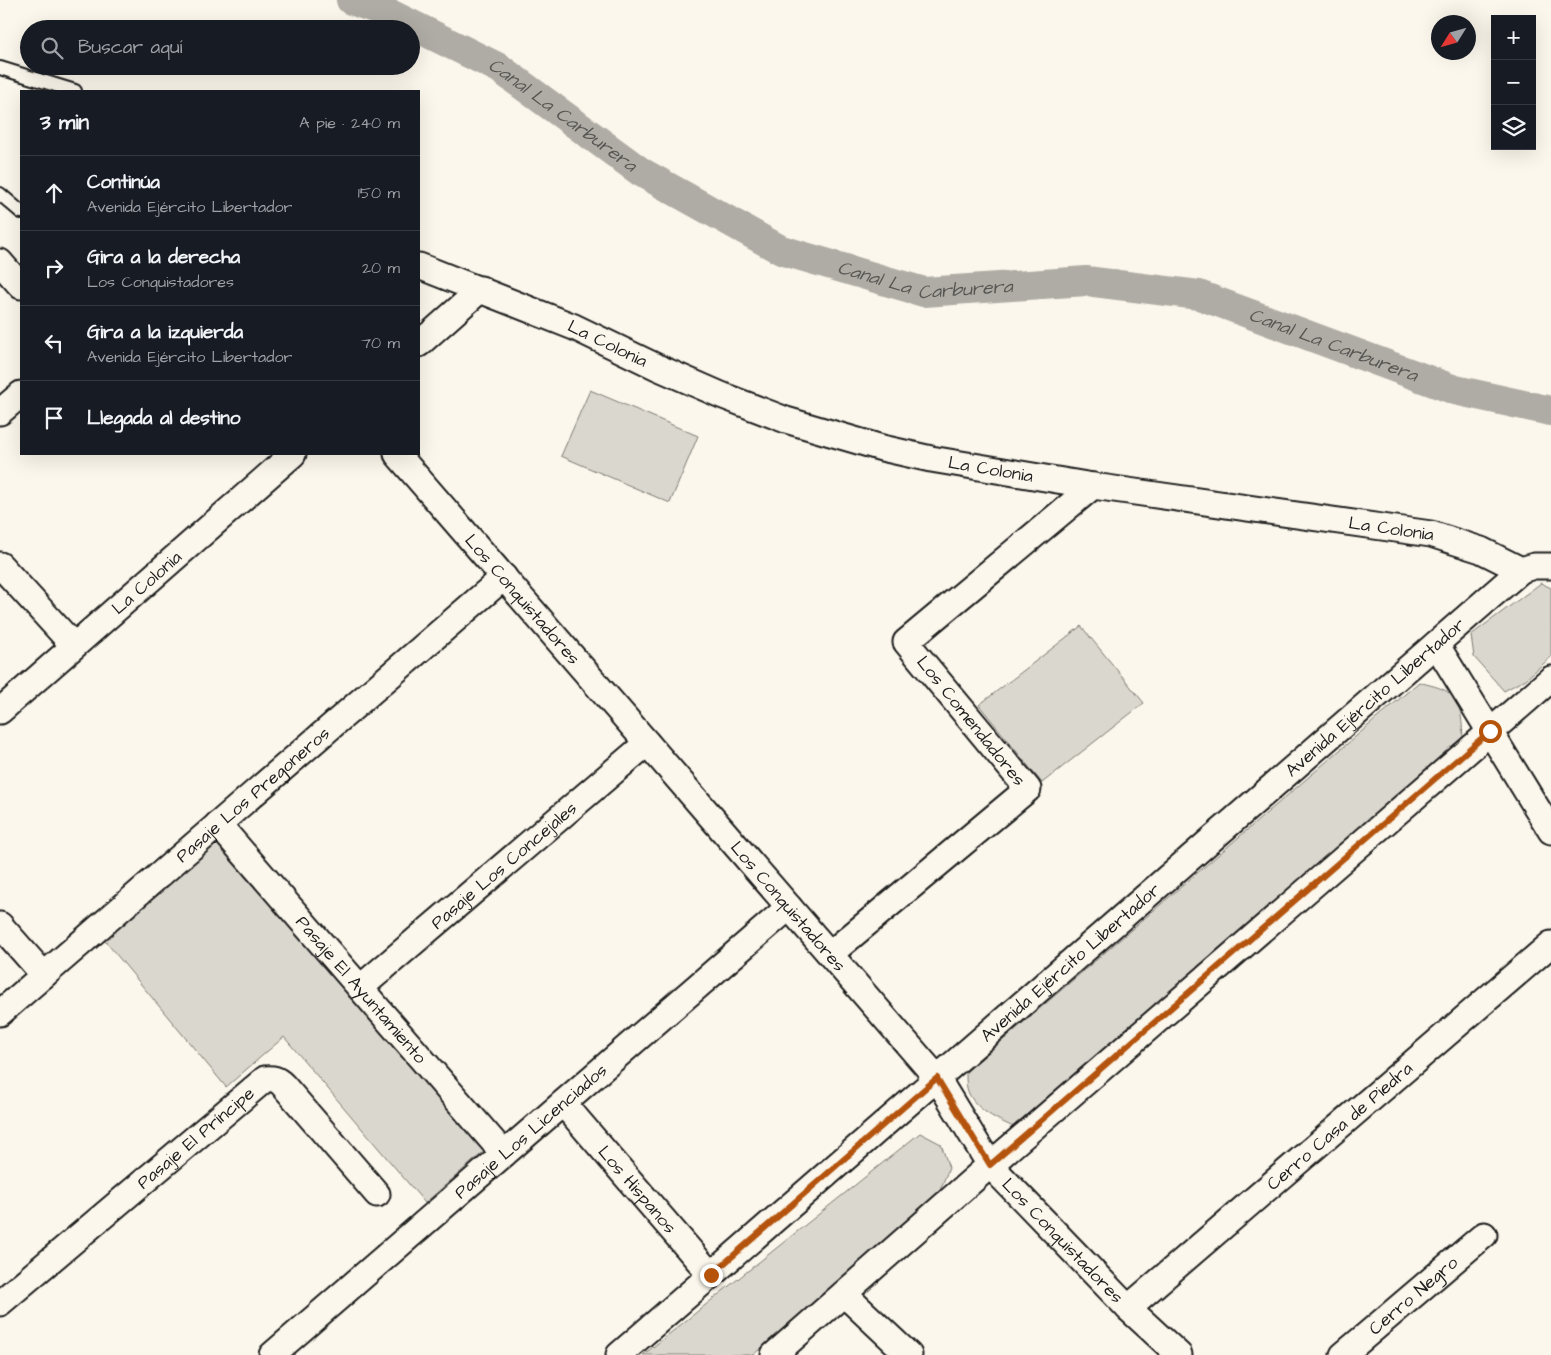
<!DOCTYPE html>
<html lang="es">
<head>
<meta charset="utf-8">
<style>
	body { margin:0; font-family:"Architects Daughter",sans-serif; background:#242831; color:#f1f3f6 }
	.controls { position:absolute; right:15px; top:15px; display:grid; overflow:hidden; border-radius:0px; box-shadow:0 5px 20px #0002 }
	.controls button { width:45px; height:45px; display:grid; place-items:center; padding:0; border:0; border-bottom:1px solid #363941; background:#171b24; color:#f1f3f6; font:25px sans-serif }
	.compass { position:absolute; left:1431px; top:15px; width:45px; height:45px; border-radius:50%; background:#171b24; box-shadow:0 5px 20px #0002; rotate:233deg }
	.stop { position:absolute; width:15px; height:15px; margin:-11px; border:4px solid #b45309; border-radius:50%; background:#fff }
	.stop.end { background:#b45309; border-color:#fff; box-shadow:0 1px 5px #0008 }
	.list { margin:0; padding:0; list-style:none }
	h2 { display:flex; justify-content:space-between; align-items:center; height:65px; margin:0; padding:0 20px; font-size:21px }
	h2 small { font-size:16px; font-weight:400; color:#9ea1a6 }
	.list li { display:grid; grid-template-columns:32px 1fr auto; gap:15px; align-items:center; box-sizing:border-box; height:75px; padding:0 20px; border-top:1px solid #363941 }
	.list b { display:block; font-size:19px; white-space:nowrap }
	.list p { margin:0; font-size:16px; white-space:nowrap; color:#9ea1a6 }
	.list em { font-size:16px; font-style:normal; color:#9ea1a6 }
	.icon { flex:none; width:28px; height:28px; fill:none; stroke:currentColor; stroke-width:2; stroke-linecap:round; stroke-linejoin:round }
	.map { position:relative; flex:none; width:1551px; height:1355px; overflow:hidden }
	.search { position:absolute; background:#171b24; box-shadow:0 5px 20px #0002; left:20px; top:20px; width:400px; height:55px; display:flex; align-items:center; gap:12px; box-sizing:border-box; padding:0 18px; border-radius:28px; color:#9ea1a6; font-size:19px }
	.panel { position:absolute; background:#171b24; box-shadow:0 5px 20px #0002; left:20px; top:90px; width:400px; height:365px; border-radius:0px }
	.map>svg:first-child { display:block }
	.green { fill:#dad7ce; stroke:#7b7a75 }
	.lines { fill:none; stroke-linecap:round; stroke-linejoin:round }
	.canal { stroke:#afaca5; stroke-width:30 }
	.lane-casing { stroke:#1c1c1c; stroke-width:16 }
	.street-casing { stroke:#1c1c1c; stroke-width:29 }
	.lane { stroke:#fbf7ec; stroke-width:12 }
	.street { stroke:#fbf7ec; stroke-width:25 }
	.route { stroke:#b45309; stroke-width:6 }
	.labels { text-anchor:middle; dominant-baseline:central; stroke-width:5; stroke-linejoin:round; paint-order:stroke }
	.street-label { font-size:18px; fill:#1c1c1c; stroke:#fbf7ec }
	.water-label { font-size:19px; font-style:italic; fill:#575653; stroke:#fbf7ec }
</style>
</head>
<body>
<div class="map">
<svg width="1551" height="1355" viewBox="0 0 1551 1355">
	<rect width="100%" height="100%" fill="#fbf7ec"/>
	<filter id="ink" filterUnits="userSpaceOnUse"><feTurbulence type="fractalNoise" baseFrequency=".02" numOctaves="2"/><feDisplacementMap in="SourceGraphic" scale="10" xChannelSelector="R" yChannelSelector="G"/><feConvolveMatrix kernelMatrix="1 2 1 2 8 2 1 2 1" color-interpolation-filters="sRGB"/></filter>
	<g filter="url(#ink)">
		<path class="green" d="M 590,390 L 698,436 L 670,503 L 561,456 Z
			M 1541,583 L 1551,588 L 1551,657 L 1526,679 L 1504,691 L 1474,657 L 1471,635 Z
			M 1081,626 L 1144,703 L 1042,783 L 979,705 Z
			M 1419,682 C 1428,685 1442,687 1449,693 C 1462,703 1462,722 1463,738 L 1018,1129 C 1000,1121 972,1109 967,1088 C 966,1083 966,1077 966,1072 Z
			M 220,834 L 488,1148 L 425,1203 L 284,1037 L 226,1087 L 101,936 Z
			M 920,1133 L 941,1144 L 949,1168 L 939,1193 L 753,1355 L 643,1355 Z"/>
		<g class="lines">
			<path class="canal" id="s1" d="M 351,0 L 390,14 L 499,68 L 641,172 L 781,250 L 924,292 L 1086,281 L 1199,295 L 1455,390 L 1551,411"/>
			<defs>
				<path id="lane" d="M 0,68 L 75,91
					M 0,194 L 21,212"/>
				<g id="street">
					<path d="M 0,262 L 21,286"/>
					<path id="s2" d="M 419,266 L 574,327 L 657,367 L 721,395 L 786,420 L 882,448 L 931,459 L 1093,486 L 1431,534 L 1481,550 L 1521,570"/>
					<path d="M 419,344 L 481,289"/>
					<path d="M 0,412 L 21,394"/>
					<path id="s3" d="M 397,454 L 937,1078 L 990,1165 L 1128,1308 L 1179,1355"/>
					<path d="M 0,565 L 74,646"/>
					<path d="M 1436,644 L 1551,831"/>
					<path id="s4" d="M 0,711 L 293,454"/>
					<path id="s5" d="M 218,824 L 504,1154"/>
					<path d="M 0,925 L 44,975"/>
					<path d="M 830,954 L 1028,789 L 906,642 L 1093,486"/>
					<path id="s6" d="M 360,988 L 647,743"/>
					<path id="s7" d="M 0,1013 L 504,577"/>
					<path id="s8" d="M 563,1103 L 711,1275"/>
					<path d="M 844,1294 L 909,1355"/>
					<path id="s9" d="M 0,1303 L 265,1079 C 273,1078 277,1079 283,1085 L 377,1194"/>
					<path id="s10" d="M 1128,1308 L 1551,944"/>
					<path id="s11" d="M 272,1355 L 789,907"/>
					<path id="s12" d="M 619,1355 L 1521,570 L 1534,566 L 1551,566"/>
					<path d="M 774,1355 L 990,1165 L 1551,679"/>
					<path id="s13" d="M 1343,1355 L 1484,1235"/>
				</g>
			</defs>
			<use href="#lane" class="lane-casing"/>
			<use href="#street" class="street-casing"/>
			<use href="#lane" class="lane"/>
			<use href="#street" class="street"/>
		</g>
	</g>
	<g class="lines" filter="url(#ink)">
		<path class="route" d="M 711,1275 L 937,1078 L 990,1165 L 1490,731"/>
	</g>
	<g class="labels">
		<g class="street-label">
			<text stroke="none"><textPath href="#s2" startOffset="204">La Colonia</textPath></text>
			<text stroke="none"><textPath href="#s2" startOffset="609">La Colonia</textPath></text>
			<text stroke="none"><textPath href="#s2" startOffset="1014">La Colonia</textPath></text>
			<text stroke="none"><textPath href="#s4" startOffset="195">La Colonia</textPath></text>
			<text stroke="none"><textPath href="#s3" startOffset="192">Los Conquistadores</textPath></text>
			<text stroke="none"><textPath href="#s12" startOffset="1002">Avenida Ejército Libertador</textPath></text>
			<text transform="translate(971 721) rotate(51)">Los Comendadores</text>
			<text stroke="none"><textPath href="#s7" startOffset="334">Pasaje Los Pregoneros</textPath></text>
			<text stroke="none"><textPath href="#s6" startOffset="189">Pasaje Los Concejales</textPath></text>
			<text stroke="none"><textPath href="#s3" startOffset="598">Los Conquistadores</textPath></text>
			<text stroke="none"><textPath href="#s12" startOffset="598">Avenida Ejército Libertador</textPath></text>
			<text stroke="none"><textPath href="#s5" startOffset="219">Pasaje El Ayuntamiento</textPath></text>
			<text stroke="none"><textPath href="#s10" startOffset="279">Cerro Casa de Piedra</textPath></text>
			<text stroke="none"><textPath href="#s11" startOffset="342">Pasaje Los Licenciados</textPath></text>
			<text stroke="none"><textPath href="#s9" startOffset="256">Pasaje El Príncipe</textPath></text>
			<text stroke="none"><textPath href="#s8" startOffset="114">Los Hispanos</textPath></text>
			<text stroke="none"><textPath href="#s3" startOffset="1032">Los Conquistadores</textPath></text>
			<text stroke="none"><textPath href="#s13" startOffset="92">Cerro Negro</textPath></text>
		</g>
		<g class="water-label">
			<text stroke="none"><textPath href="#s1" startOffset="242">Canal La Carburera</textPath></text>
			<text stroke="none"><textPath href="#s1" startOffset="648">Canal La Carburera</textPath></text>
			<text stroke="none"><textPath href="#s1" startOffset="1068">Canal La Carburera</textPath></text>
		</g>
	</g>
</svg>
<div class="controls">
<button>+</button>
<button>−</button>
<button><svg class="icon" aria-label="layers" viewBox="0 0 24 24"><path d="M12 4l9 5-9 5-9-5zM3 14l9 5 9-5"/></svg></button>
</div>
<svg class="compass" viewBox="-18 -18 36 36"><path d="M0-13l5 13h-10z" fill="#e53935"/><path d="M0 13l5-13h-10z" fill="#9ea1a6"/></svg>
<div class="stop" style="left:1490px;top:731px"></div>
<div class="stop end" style="left:711px;top:1275px"></div>
<div class="search"><svg class="icon" aria-label="search" viewBox="0 0 24 24"><circle cx="10" cy="10" r="6"/><path d="M15 15l6 6"/></svg>Buscar aquí</div>
<section class="panel">
<h2>3 min<small>A pie · 240 m</small></h2>
<ul class="list">
<li><svg class="icon" aria-label="ahead" viewBox="0 0 24 24"><path d="M12 20V5M6 11l6-6 6 6"/></svg><div><b>Continúa</b><p>Avenida Ejército Libertador</p></div><em>150 m</em></li>
<li><svg class="icon" aria-label="right" viewBox="0 0 24 24"><path d="M7 20v-9h11M14 6l5 5-5 5"/></svg><div><b>Gira a la derecha</b><p>Los Conquistadores</p></div><em>20 m</em></li>
<li><svg class="icon" aria-label="left" viewBox="0 0 24 24"><path d="M17 20v-9H6M10 6l-5 5 5 5"/></svg><div><b>Gira a la izquierda</b><p>Avenida Ejército Libertador</p></div><em>70 m</em></li>
<li><svg class="icon" aria-label="arrive" viewBox="0 0 24 24"><path d="M6 21V4h12l-3 4 3 4H6"/></svg><div><b>Llegada al destino</b></div></li>
</ul>
</section>
</div>
</body>
</html>
